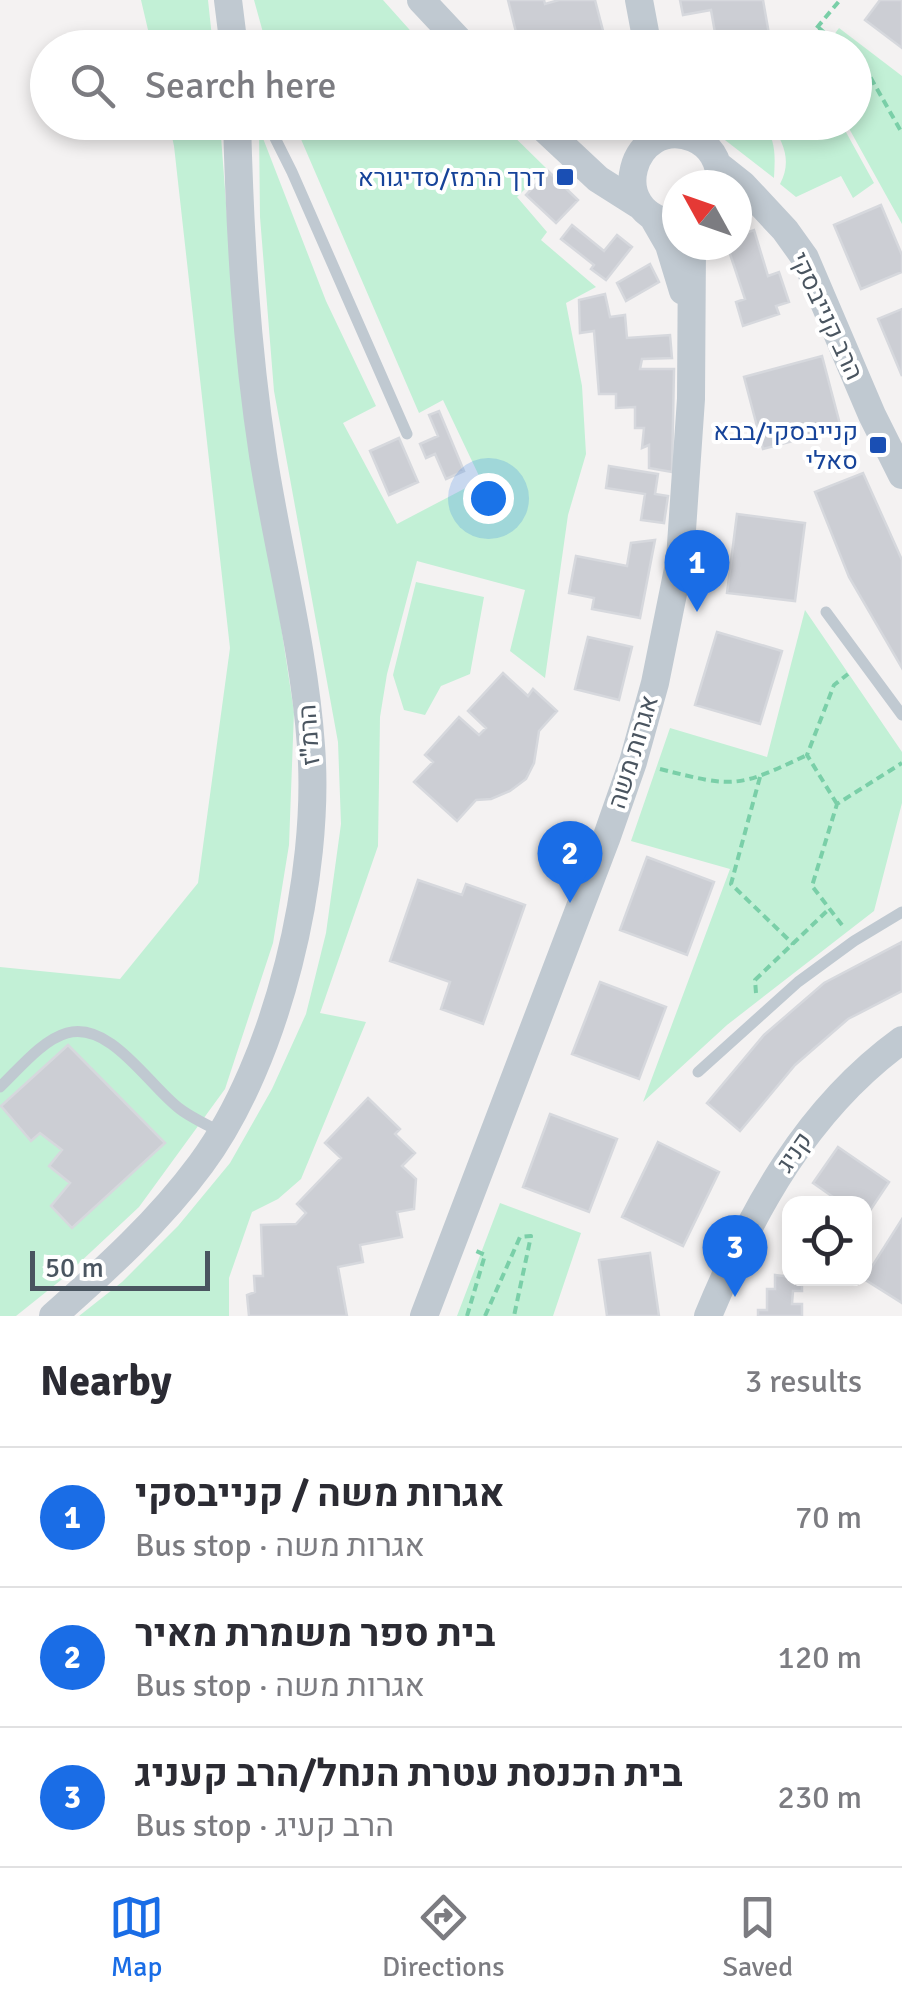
<!DOCTYPE html>
<html lang="en">
<head>
<meta charset="utf-8">
<style>
	body { margin:0; font-family:Signika,Heebo,sans-serif; background:#f7f7f7; color:#2b2b33 }
	.controls { position:absolute; right:30px; bottom:30px; display:grid; overflow:hidden; border-radius:20px; box-shadow:0 5px 15px #0003 }
	.controls button { width:90px; height:90px; display:grid; place-items:center; padding:0; border:0; border-bottom:2px solid #e1e1e2; background:#fff; color:#2b2b33; font:50px sans-serif }
	.compass { position:absolute; left:662px; top:170px; width:90px; height:90px; border-radius:50%; background:#fff; box-shadow:0 5px 15px #0003; rotate:310deg }
	.scale { position:absolute; left:30px; bottom:25px; width:180px; box-sizing:border-box; padding-left:10px; border:5px solid #4a5560; border-top:0; font-size:28px; line-height:35px; white-space:nowrap; color:#4a5560; -webkit-text-stroke:8px #fff; paint-order:stroke }
	.you { position:absolute; left:488px; top:498px; width:35px; height:35px; margin:-25px; border:8px solid #fff; border-radius:50%; background:#1a73e8; box-shadow:0 0 0 15px #1a73e833 }
	.badge { display:grid; place-items:center; width:65px; height:65px; border-radius:50%; background:#1a6de6; color:#fff; font-size:32px; font-weight:700 }
	.pin { position:absolute; translate:-50% -82px; filter:drop-shadow(0 2px 5px #0008) }
	.pin::after { content:''; position:absolute; top:52px; width:35px; height:30px; background:inherit; clip-path:polygon(0 0,100% 0,50% 100%) }
	.list { margin:0; padding:0; list-style:none }
	h2 { display:flex; justify-content:space-between; align-items:center; height:130px; margin:0; padding:0 40px; font-size:42px }
	h2 small { font-size:32px; font-weight:400; color:#7c7c81 }
	.list li { display:grid; grid-template-columns:65px 1fr auto; gap:30px; align-items:center; box-sizing:border-box; height:140px; padding:0 40px; border-top:2px solid #e1e1e2 }
	.list b { display:block; font-size:38px; white-space:nowrap }
	.list p { margin:0; font-size:32px; white-space:nowrap; color:#7c7c81 }
	.list em { font-size:32px; font-style:normal; color:#7c7c81 }
	.icon { flex:none; width:55px; height:55px; fill:none; stroke:currentColor; stroke-width:2; stroke-linecap:round; stroke-linejoin:round }
	.map { position:relative; flex:none; width:902px; height:1316px; overflow:hidden }
	.search { position:absolute; background:#fff; box-shadow:0 5px 15px #0003; left:30px; right:30px; top:30px; height:110px; display:flex; align-items:center; gap:25px; box-sizing:border-box; padding:0 35px; border-radius:55px; color:#7c7c81; font-size:38px }
	.sheet { height:550px; background:#fff }
	nav { display:flex; justify-content:space-around; align-items:center; box-sizing:border-box; height:140px; border-top:2px solid #e1e1e2; background:#fff; font-size:28px; color:#7c7c81 }
	nav a { display:grid; justify-items:center; gap:5px }
	nav .on { color:#1a6de6 }
	.map>svg:first-child { display:block }
	.green { fill:#c2f0d6 }
	.building { fill:#ccced4; stroke:#d6d8dd; stroke-width:2.5 }
	.lines { fill:none; stroke-linecap:round; stroke-linejoin:round }
	.path { stroke:#7acfa8; stroke-width:4; stroke-dasharray:8 5; stroke-linecap:butt }
	.service { stroke:#c0c9d1; stroke-width:11 }
	.tertiary { stroke:#c0c9d1; stroke-width:28 }
	.transit-dot { fill:#1a4fb4; stroke:#fff; stroke-width:4 }
	.labels { text-anchor:middle; dominant-baseline:central; stroke-width:8; stroke-linejoin:round; paint-order:stroke }
	.transit-label { font-size:25px; fill:#164399; stroke:#fff; text-anchor:end }
	.street-label { font-size:25px; fill:#4a5560; stroke:#fff }
</style>
</head>
<body>
<div class="map">
<svg width="902" height="1316" viewBox="0 0 902 1316">
	<rect width="100%" height="100%" fill="#f4f2f2"/>
	<path class="green" d="M 141,0 L 208,0 L 213,47 L 152,47 Z
		M 254,0 L 383,0 L 425,47 L 267,47 Z
		M 839,28 L 902,76 L 902,224 L 846,123 L 854,122 L 854,48 L 825,47 Z
		M 169,123 L 220,123 L 229,243 L 262,499 L 294,712 L 289,845 L 273,943 L 225,1089 L 139,1207 L 61,1280 L 16,1316 L 0,1316 L 0,967 L 120,979 L 198,883 L 230,648 L 174,146 Z
		M 294,123 L 500,123 L 546,168 L 517,197 L 547,232 L 541,240 L 596,287 L 566,303 L 582,386 L 586,454 L 568,515 L 545,678 L 510,651 L 525,590 L 417,561 L 387,674 L 380,717 L 378,846 L 320,1013 L 366,1022 L 301,1179 L 278,1199 L 252,1212 L 229,1278 L 229,1316 L 79,1316 L 122,1282 L 178,1226 L 230,1163 L 272,1089 L 306,1014 L 326,933 L 341,824 L 338,742 L 274,391 L 260,217 L 259,128 L 326,301 L 376,406 L 343,423 L 397,524 L 481,480 L 443,400 L 419,413 Z
		M 703,123 L 761,123 C 777,138 775,157 774,178 Z
		M 771,123 L 841,123 L 874,183 L 853,198 L 841,176 L 796,197 L 780,184 C 792,161 784,144 771,123 Z
		M 416,582 L 484,597 L 470,674 L 441,686 L 425,715 L 404,710 L 393,675 Z
		M 805,610 L 902,752 L 902,803 L 874,911 L 727,1025 L 643,1102 L 730,869 L 631,841 L 670,728 L 767,757 Z
		M 500,1203 L 581,1233 L 553,1316 L 457,1316 Z"/>
	<path class="building" d="M 508,0 L 544,0 L 545,4 L 559,0 L 595,0 L 607,46 L 520,48 Z
		M 680,0 L 763,0 L 769,34 L 717,44 L 711,10 L 683,15 Z
		M 880,0 L 902,0 L 902,48 L 865,20 Z
		M 548,171 L 578,200 L 556,223 L 526,195 Z
		M 881,205 L 902,255 L 902,272 L 861,289 L 834,225 Z
		M 572,225 L 604,251 L 617,235 L 632,247 L 606,280 L 591,269 L 594,265 L 561,239 Z
		M 754,230 L 768,276 L 779,272 L 789,302 L 776,306 L 779,314 L 743,326 L 736,302 L 745,299 L 727,245 L 737,245 L 737,236 Z
		M 650,264 L 659,282 L 626,301 L 617,283 Z
		M 605,294 L 610,317 L 625,315 L 627,338 L 670,335 L 672,358 L 642,359 L 640,369 L 674,369 L 672,472 L 649,468 L 649,445 L 642,448 L 644,428 L 635,428 L 635,407 L 616,408 L 616,394 L 599,394 L 594,331 L 580,333 L 579,300 Z
		M 902,309 L 902,376 L 878,319 Z
		M 822,356 L 841,428 L 763,449 L 744,377 Z
		M 439,411 L 464,471 L 446,479 L 435,454 L 426,458 L 420,444 L 438,436 L 429,415 Z
		M 399,438 L 418,482 L 389,495 L 370,451 Z
		M 609,466 L 658,474 L 655,494 L 668,496 L 664,523 L 641,520 L 645,494 L 606,488 Z
		M 863,473 L 902,560 L 902,668 L 849,577 L 815,492 Z
		M 737,514 L 805,523 L 795,601 L 727,593 Z
		M 655,540 L 640,618 L 592,609 L 594,598 L 569,593 L 576,556 L 627,566 L 631,543 Z
		M 717,632 L 782,651 L 760,724 L 695,705 Z
		M 588,637 L 632,647 L 619,700 L 575,689 Z
		M 503,673 L 528,696 L 533,689 L 557,711 L 539,731 L 534,763 L 526,779 L 510,791 L 491,799 L 476,800 L 457,821 L 414,782 L 433,762 L 425,755 L 459,717 L 479,735 L 486,728 L 468,711 Z
		M 647,857 L 714,882 L 687,955 L 620,930 Z
		M 418,880 L 462,895 L 466,884 L 525,905 L 483,1024 L 441,1009 L 450,982 L 390,961 Z
		M 902,942 L 902,991 L 848,1019 L 795,1065 L 740,1131 L 707,1103 L 764,1035 L 824,983 Z
		M 600,982 L 666,1007 L 639,1079 L 572,1054 Z
		M 68,1045 L 165,1143 L 72,1228 L 51,1206 L 70,1183 L 49,1166 L 62,1150 L 40,1133 L 31,1141 L 1,1106 Z
		M 368,1098 L 400,1129 L 395,1134 L 415,1153 L 402,1166 L 416,1179 L 414,1209 L 397,1212 L 402,1237 L 360,1245 L 363,1262 L 338,1267 L 347,1316 L 249,1316 L 247,1295 L 255,1292 L 254,1276 L 263,1276 L 261,1225 L 296,1224 L 306,1213 L 297,1204 L 341,1158 L 325,1143 Z
		M 550,1114 L 617,1139 L 589,1212 L 523,1187 Z
		M 658,1142 L 719,1172 L 683,1246 L 622,1217 Z
		M 838,1147 L 889,1182 L 865,1218 L 864,1204 L 843,1204 L 813,1183 Z
		M 902,1219 L 902,1303 L 864,1279 Z
		M 650,1253 L 659,1316 L 607,1316 L 599,1260 Z
		M 775,1275 L 802,1278 L 802,1291 L 793,1291 L 792,1304 L 802,1304 L 802,1316 L 758,1316 L 758,1310 L 767,1310 L 767,1289 L 775,1289 Z"/>
	<g class="lines">
		<path class="path" d="M 819,28 L 842,48
			M 800,48 L 840,0
			M 854,58 L 864,66 L 902,133
			M 727,134 L 737,122
			M 660,769 C 735,788 737,788 807,755
			M 760,777 L 731,884 L 793,944
			M 837,804 L 807,755 L 834,685 L 848,674
			M 842,925 L 812,886 L 837,804 L 902,763
			M 756,993 L 755,980 L 829,909
			M 467,1316 L 485,1255 L 474,1250
			M 485,1316 L 520,1237 L 531,1236 L 514,1316"/>
		<path class="service" d="M 267,122 L 292,172 L 407,434
			M 826,612 L 902,715
			M 698,1072 L 798,982 L 854,941 L 902,912
			M 0,1087 C 19,1069 42,1040 67,1033 C 111,1021 149,1086 180,1109 C 192,1118 207,1125 221,1132"/>
		<path class="tertiary" d="M 228,0 L 234,48
			M 421,0 L 466,48
			M 639,0 L 648,48
			M 537,122 L 598,179 L 639,205
			M 719,166 L 743,185 L 785,230 L 805,258 L 872,415 L 902,475
			M 654,219 L 669,245 L 683,291
			M 677,224 C 601,215 633,114 693,138 C 712,146 719,162 721,182
			M 53,1316 C 106,1269 159,1221 201,1164 C 278,1060 321,874 311,746 C 304,647 278,552 263,455 C 246,344 240,234 237,122
			M 424,1316 L 606,839 L 633,762 L 655,683 L 680,559 L 691,399 L 692,245
			M 708,1316 C 752,1210 807,1109 902,1040"/>
	</g>
	<g class="transit-dot">
		<rect x="555" y="167" width="20" height="20" rx="5"/>
		<rect x="868" y="435" width="20" height="20" rx="5"/>
	</g>
	<g class="labels">
		<g class="transit-label">
			<text x="545" y="177">דרך הרמז/סדיגורא</text>
			<text x="858" y="431">קנייבסקי/בבא<tspan x="858" dy="29">סאלי</tspan></text>
		</g>
		<g class="street-label">
			<text transform="translate(827 316) rotate(65)">הרב קנייבסקי</text>
			<text transform="translate(309 735) rotate(-94)">הרמ"ז</text>
			<text transform="translate(633 752) rotate(-73)">אגרות משה</text>
			<text transform="translate(794 1152) rotate(-55)">קניג</text>
		</g>
	</g>
</svg>
<div class="controls">
<button><svg class="icon" aria-label="locate" viewBox="0 0 24 24"><circle cx="12" cy="12" r="6"/><path d="M12 2v4M12 18v4M2 12h4M18 12h4"/></svg></button>
</div>
<svg class="compass" viewBox="-18 -18 36 36"><path d="M0-13l5 13h-10z" fill="#e53935"/><path d="M0 13l5-13h-10z" fill="#7c7c81"/></svg>
<div class="scale">50 m</div>
<div class="you"></div>
<div class="pin badge" style="left:697px;top:612px">1</div>
<div class="pin badge" style="left:570px;top:903px">2</div>
<div class="pin badge" style="left:735px;top:1297px">3</div>
<div class="search"><svg class="icon" aria-label="search" viewBox="0 0 24 24"><circle cx="10" cy="10" r="6"/><path d="M15 15l6 6"/></svg>Search here</div>
</div>
<section class="sheet">
<h2>Nearby<small>3 results</small></h2>
<ul class="list">
<li><span class="badge">1</span><div><b>אגרות משה / קנייבסקי</b><p>Bus stop · אגרות משה</p></div><em>70 m</em></li>
<li><span class="badge">2</span><div><b>בית ספר משמרת מאיר</b><p>Bus stop · אגרות משה</p></div><em>120 m</em></li>
<li><span class="badge">3</span><div><b>בית הכנסת עטרת הנחל/הרב קעניג</b><p>Bus stop · הרב קעיג</p></div><em>230 m</em></li>
</ul>
</section>
<nav>
<a class="on"><svg class="icon" aria-label="map" viewBox="0 0 24 24"><path d="M3 6l6-2 6 2 6-2v14l-6 2-6-2-6 2zM9 4v14M15 6v14"/></svg>Map</a>
<a><svg class="icon" aria-label="directions" viewBox="0 0 24 24"><path d="M12 3l9 9-9 9-9-9zM9 14v-3h6M13 9l2 2-2 2"/></svg>Directions</a>
<a><svg class="icon" aria-label="saved" viewBox="0 0 24 24"><path d="M7 4h10v16l-5-4-5 4z"/></svg>Saved</a>
</nav>
</body>
</html>
